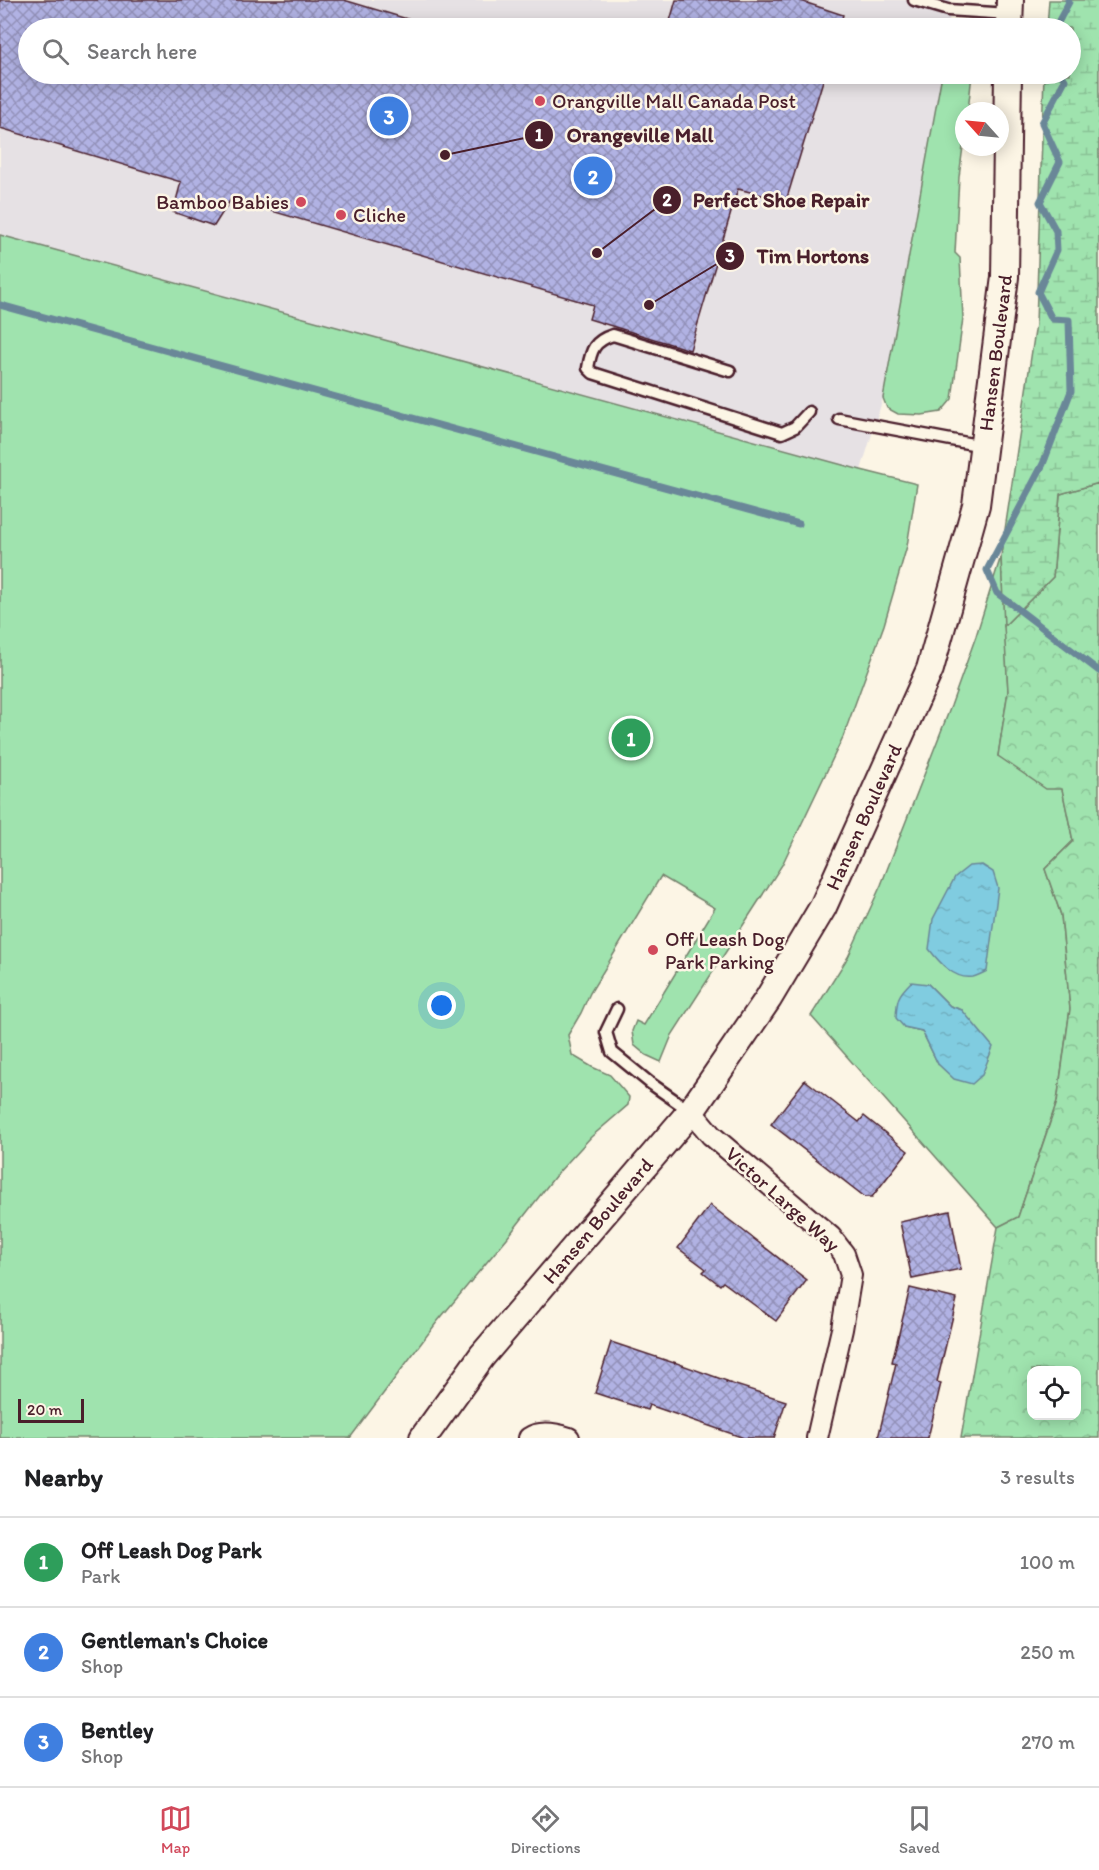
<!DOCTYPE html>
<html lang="en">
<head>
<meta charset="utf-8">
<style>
	body { margin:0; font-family:Itim,sans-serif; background:#f2f2f2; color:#202124 }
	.controls { position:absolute; right:18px; bottom:18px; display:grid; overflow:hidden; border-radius:12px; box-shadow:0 3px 15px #0003 }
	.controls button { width:54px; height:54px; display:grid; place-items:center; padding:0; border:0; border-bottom:2px solid #e0e0e0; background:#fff; color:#202124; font:30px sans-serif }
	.compass { position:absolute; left:955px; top:102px; width:54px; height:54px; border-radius:50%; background:#fff; box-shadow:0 3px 15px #0003; rotate:297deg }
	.scale { position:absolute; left:18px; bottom:15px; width:66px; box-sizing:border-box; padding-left:6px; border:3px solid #4a1f2b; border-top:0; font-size:16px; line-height:21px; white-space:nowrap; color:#4a1f2b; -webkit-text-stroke:4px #fcf5e5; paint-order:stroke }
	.you { position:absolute; left:442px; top:1006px; width:21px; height:21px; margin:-15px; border:4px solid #fff; border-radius:50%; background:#1a73e8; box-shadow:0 0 0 9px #1a73e833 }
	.badge { display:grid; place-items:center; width:39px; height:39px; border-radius:50%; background:#d1495b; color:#fff; font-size:20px; font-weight:700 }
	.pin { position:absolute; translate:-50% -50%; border:3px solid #fff; box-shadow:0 2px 6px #0006 }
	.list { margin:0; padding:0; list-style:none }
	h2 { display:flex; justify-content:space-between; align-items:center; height:78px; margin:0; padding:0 24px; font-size:26px }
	h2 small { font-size:20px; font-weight:400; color:#757577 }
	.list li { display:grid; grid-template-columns:39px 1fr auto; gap:18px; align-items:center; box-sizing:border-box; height:90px; padding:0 24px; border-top:2px solid #e0e0e0 }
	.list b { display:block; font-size:22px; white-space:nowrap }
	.list p { margin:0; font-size:20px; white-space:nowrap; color:#757577 }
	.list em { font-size:20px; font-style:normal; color:#757577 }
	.icon { flex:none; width:33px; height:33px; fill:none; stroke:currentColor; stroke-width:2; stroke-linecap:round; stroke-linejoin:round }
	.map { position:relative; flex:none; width:1099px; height:1438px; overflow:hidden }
	.search { position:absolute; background:#fff; box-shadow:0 3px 15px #0003; left:18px; right:18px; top:18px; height:66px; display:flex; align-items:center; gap:15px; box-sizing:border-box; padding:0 21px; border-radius:33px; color:#757577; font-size:22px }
	.sheet { height:348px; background:#fff }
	nav { display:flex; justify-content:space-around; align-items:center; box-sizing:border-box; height:84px; border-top:2px solid #e0e0e0; background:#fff; font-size:16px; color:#757577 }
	nav a { display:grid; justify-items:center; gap:3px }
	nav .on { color:#d1495b }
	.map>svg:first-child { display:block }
	.built { fill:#e6e1e4 }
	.green { fill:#9fe3ae; stroke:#74816c; stroke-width:1.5; fill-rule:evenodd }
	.forest { fill:url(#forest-crowns); stroke:#74816c; stroke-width:1.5; fill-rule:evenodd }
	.wetland { fill:url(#wetland-marsh); stroke:#74816c; stroke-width:1.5 }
	.water { fill:url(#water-ripples); stroke:#6a8798; stroke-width:1.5 }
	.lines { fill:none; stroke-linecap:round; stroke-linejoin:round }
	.stream { stroke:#6a8798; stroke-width:7 }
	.building { fill:url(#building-cross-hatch); stroke:#4a1f2b; stroke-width:1.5 }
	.service-casing { stroke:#4a1f2b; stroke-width:15 }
	.minor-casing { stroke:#4a1f2b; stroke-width:24 }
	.tertiary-casing { stroke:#4a1f2b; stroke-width:30 }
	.service { stroke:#fcf5e5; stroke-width:10 }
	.minor { stroke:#fcf5e5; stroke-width:20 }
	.tertiary { stroke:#fcf5e5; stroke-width:26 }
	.poi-dot { fill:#d1495b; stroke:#fcf5e5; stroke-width:2 }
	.labels { text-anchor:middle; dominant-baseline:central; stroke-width:5; stroke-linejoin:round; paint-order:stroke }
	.poi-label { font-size:20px; fill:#4a1f2b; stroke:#fcf5e5; text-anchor:start }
	.street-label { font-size:20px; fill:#4a1f2b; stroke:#fcf5e5 }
	.leader { fill:none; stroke:#4a1f2b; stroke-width:2 }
	.callout-dot { fill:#4a1f2b; stroke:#fcf5e5; stroke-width:2 }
	.mark-label { font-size:18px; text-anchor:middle; font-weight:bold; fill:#fff }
	.callout-label { font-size:21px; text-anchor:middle; font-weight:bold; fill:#4a1f2b; stroke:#fcf5e5; stroke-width:5; stroke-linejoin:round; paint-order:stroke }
</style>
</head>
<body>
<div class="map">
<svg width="1099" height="1438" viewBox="0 0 1099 1438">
	<defs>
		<pattern id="forest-crowns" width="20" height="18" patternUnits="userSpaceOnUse" patternTransform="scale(1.5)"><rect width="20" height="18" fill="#9fe3ae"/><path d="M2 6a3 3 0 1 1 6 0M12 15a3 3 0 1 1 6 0" fill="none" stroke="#8ac296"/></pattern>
		<pattern id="wetland-marsh" width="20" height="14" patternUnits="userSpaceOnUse" patternTransform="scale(1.5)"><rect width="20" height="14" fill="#9fe3ae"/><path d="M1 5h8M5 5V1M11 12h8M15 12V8" fill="none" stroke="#8ac296"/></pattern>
		<pattern id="water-ripples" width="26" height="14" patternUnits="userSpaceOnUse" patternTransform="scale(1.5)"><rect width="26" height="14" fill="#80cce0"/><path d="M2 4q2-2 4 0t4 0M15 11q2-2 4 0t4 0" fill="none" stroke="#70afc0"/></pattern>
		<pattern id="building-cross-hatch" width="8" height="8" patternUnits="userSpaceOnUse" patternTransform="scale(1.5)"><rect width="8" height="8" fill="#b1b2e3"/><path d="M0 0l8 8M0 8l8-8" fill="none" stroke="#9290b8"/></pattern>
	</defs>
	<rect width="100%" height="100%" fill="#fcf5e5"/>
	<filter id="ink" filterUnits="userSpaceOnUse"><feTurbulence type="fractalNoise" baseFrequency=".0167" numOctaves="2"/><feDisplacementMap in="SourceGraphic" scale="12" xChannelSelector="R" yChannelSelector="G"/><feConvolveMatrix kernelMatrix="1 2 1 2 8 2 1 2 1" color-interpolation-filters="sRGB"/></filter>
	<g filter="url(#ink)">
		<path class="built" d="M 0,0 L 950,0 L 949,28 L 28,28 L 28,74 L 942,74 L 883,398 L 861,470 L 0,235 Z"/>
		<path class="green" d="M 942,74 L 972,74 L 968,111 L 964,111 L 964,139 L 959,177 L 955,253 L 960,258 L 963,318 L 952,399 L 941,412 L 922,415 L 898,414 L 887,408 L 883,398 Z
			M 0,235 L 861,470 L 917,484 L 907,546 L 884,625 L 843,737 L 782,865 L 672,1035 L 661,1062 L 646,1055 L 634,1045 L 632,1031 L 636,1021 L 644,1025 L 715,908 L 661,876 L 590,993 L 581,1013 L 568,1035 L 572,1055 L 592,1067 L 610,1075 L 629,1097 L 628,1105 L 591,1137 L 556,1175 L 507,1238 L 437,1322 L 350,1438 L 0,1438 Z
			M 1001,556 L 1008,691 L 998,756 L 1062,788 L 1073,841 L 1045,869 L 1061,915 L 1070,1009 L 1057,1101 L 1018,1217 L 998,1227 L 811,1016 L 848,957 L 881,885 L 951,706 L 976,636 ZM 928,984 L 950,1006 L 962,1010 L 938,1064 L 922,1031 L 904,1027 Z"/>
		<path class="forest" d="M 1099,483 L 1099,1438 L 961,1438 L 998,1227 L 1018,1217 L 1057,1102 L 1070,1009 L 1061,915 L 1045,869 L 1073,841 L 1062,789 L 1046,789 L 998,756 L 1008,691 L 1004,626 L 1053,577 L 1060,494 ZM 1032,1370 L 1076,1370 L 1076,1416 L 1032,1416 Z"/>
		<path class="wetland" d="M 1049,0 L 1099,0 L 1099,483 L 1060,494 L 1053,577 L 1004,626 L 1001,556 L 1036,324 L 1044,74 L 1070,74 L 1070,28 L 1047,28 Z"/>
		<path class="water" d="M 982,865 L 993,872 L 998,888 L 987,971 C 983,973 977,976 973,977 C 954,980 939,962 929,949 L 933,919 L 955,877 L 969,866 Z
			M 911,982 L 928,984 L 950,1006 L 962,1010 L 993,1047 L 982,1075 L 972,1084 L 954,1079 L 938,1064 L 922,1031 L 904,1027 L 896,1018 C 897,999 897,996 911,982 Z"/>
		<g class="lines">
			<path class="stream" d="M 1055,28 L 1069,2 L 1068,0
				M 1061,74 L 1065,80 L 1042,123 L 1060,162 L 1040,202 L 1056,231 L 1057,250 L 1038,292 L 1052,319 L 1069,320 L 1071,391 L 1043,464 L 987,570 L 997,593 L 1099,671
				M 0,305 L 799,524"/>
		</g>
		<path class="building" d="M 0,0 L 344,0 L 424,24 L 424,28 L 28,28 L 28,74 L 825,74 L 786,201 L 738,189 L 690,350 L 589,319 L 593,305 L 231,199 L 214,226 L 173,212 L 181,182 L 0,128 Z
			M 676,0 L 798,0 L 843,15 L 839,28 L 668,28 Z
			M 805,1080 L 859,1122 L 864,1116 L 908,1151 L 872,1197 L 865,1197 L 771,1124 Z
			M 710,1205 L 807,1280 L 776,1321 L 723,1282 L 720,1285 L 703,1272 L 706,1269 L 678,1248 Z
			M 950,1211 L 961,1269 L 912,1279 L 900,1222 Z
			M 910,1288 L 957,1299 L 937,1382 L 941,1383 L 928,1438 L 878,1438 L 896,1363 L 892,1362 Z
			M 611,1342 L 674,1363 L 674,1362 L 727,1381 L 726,1382 L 786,1401 L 774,1438 L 744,1438 L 649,1405 L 647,1410 L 595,1393 Z"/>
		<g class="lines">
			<defs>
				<path id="service" d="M 914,0 L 948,10 L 1009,14
					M 730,371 L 613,335 C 594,341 591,350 588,368 L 593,373 L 782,433 L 795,427 L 809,412
					M 839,419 L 983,446
					M 617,1009 L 606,1032 L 612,1052 L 650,1083 L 690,1111"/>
				<path id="minor" d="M 691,1111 L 711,1135 L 831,1237 L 844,1254 L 851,1275 L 842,1329 L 817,1438
					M 529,1438 C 541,1430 557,1434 569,1438"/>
				<g id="tertiary">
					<path d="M 1009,28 L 1010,0"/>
					<path id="s1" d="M 423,1438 L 482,1356 L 692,1110 L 768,999 L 823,907 L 930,669 L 976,505 L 1005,277 L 1008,74"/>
				</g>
			</defs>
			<use href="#service" class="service-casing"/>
			<use href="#minor" class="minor-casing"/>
			<use href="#tertiary" class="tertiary-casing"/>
			<use href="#service" class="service"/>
			<use href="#minor" class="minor"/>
			<use href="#tertiary" class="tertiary"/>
		</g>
	</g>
	<g class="poi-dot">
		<circle cx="540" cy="101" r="6"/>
		<circle cx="301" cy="202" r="6"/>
		<circle cx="341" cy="215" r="6"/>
		<circle cx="653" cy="950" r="6"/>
	</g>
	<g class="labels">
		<g class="poi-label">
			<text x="552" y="101">Orangville Mall Canada Post</text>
			<text x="289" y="202" text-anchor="end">Bamboo Babies</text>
			<text x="353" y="215">Cliche</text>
			<text x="665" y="939">Off Leash Dog<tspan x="665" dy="23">Park Parking</tspan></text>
		</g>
		<g class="street-label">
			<text stroke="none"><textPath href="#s1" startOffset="1251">Hansen Boulevard</textPath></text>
			<text stroke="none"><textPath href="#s1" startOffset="765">Hansen Boulevard</textPath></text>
			<text transform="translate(783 1199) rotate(42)">Victor Large Way</text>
			<text stroke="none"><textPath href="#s1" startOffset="279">Hansen Boulevard</textPath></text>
		</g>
	</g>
	<path class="leader" d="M445 155L539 135M597 253L667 200M649 305L730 256"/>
	<g class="callout-dot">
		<circle cx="445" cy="155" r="6"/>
		<circle cx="597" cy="253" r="6"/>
		<circle cx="649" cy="305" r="6"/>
		<circle cx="539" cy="135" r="15"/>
		<circle cx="667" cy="200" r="15"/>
		<circle cx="730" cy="256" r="15"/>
	</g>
	<g class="mark-label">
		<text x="539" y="141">1</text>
		<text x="667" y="206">2</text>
		<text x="730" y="262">3</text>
	</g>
	<g class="callout-label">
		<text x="640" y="142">Orangeville Mall</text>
		<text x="781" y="207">Perfect Shoe Repair</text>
		<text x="813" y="263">Tim Hortons</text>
	</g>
</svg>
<div class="controls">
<button><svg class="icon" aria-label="locate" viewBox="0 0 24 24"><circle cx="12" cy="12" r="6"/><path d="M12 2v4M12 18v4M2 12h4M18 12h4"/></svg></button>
</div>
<svg class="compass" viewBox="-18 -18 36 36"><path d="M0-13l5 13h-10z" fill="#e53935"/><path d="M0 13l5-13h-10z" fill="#757577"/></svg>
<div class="scale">20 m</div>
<div class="you"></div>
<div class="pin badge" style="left:631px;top:738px;background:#2e9e5b">1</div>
<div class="pin badge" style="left:593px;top:176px;background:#3f7fe0">2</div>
<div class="pin badge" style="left:389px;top:116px;background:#3f7fe0">3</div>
<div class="search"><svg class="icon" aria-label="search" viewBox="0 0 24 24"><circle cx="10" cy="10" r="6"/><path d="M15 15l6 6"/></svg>Search here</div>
</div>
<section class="sheet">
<h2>Nearby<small>3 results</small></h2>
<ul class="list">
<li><span class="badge" style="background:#2e9e5b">1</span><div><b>Off Leash Dog Park</b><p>Park</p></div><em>100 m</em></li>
<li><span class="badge" style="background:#3f7fe0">2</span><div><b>Gentleman's Choice</b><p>Shop</p></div><em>250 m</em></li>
<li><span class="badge" style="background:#3f7fe0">3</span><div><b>Bentley</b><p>Shop</p></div><em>270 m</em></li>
</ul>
</section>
<nav>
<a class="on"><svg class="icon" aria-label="map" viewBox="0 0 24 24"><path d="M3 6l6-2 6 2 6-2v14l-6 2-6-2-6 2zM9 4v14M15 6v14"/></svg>Map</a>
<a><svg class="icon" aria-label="directions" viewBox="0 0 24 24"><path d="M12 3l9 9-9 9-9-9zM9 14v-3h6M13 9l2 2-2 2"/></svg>Directions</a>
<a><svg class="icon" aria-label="saved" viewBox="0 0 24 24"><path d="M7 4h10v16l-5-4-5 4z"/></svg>Saved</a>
</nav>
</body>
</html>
